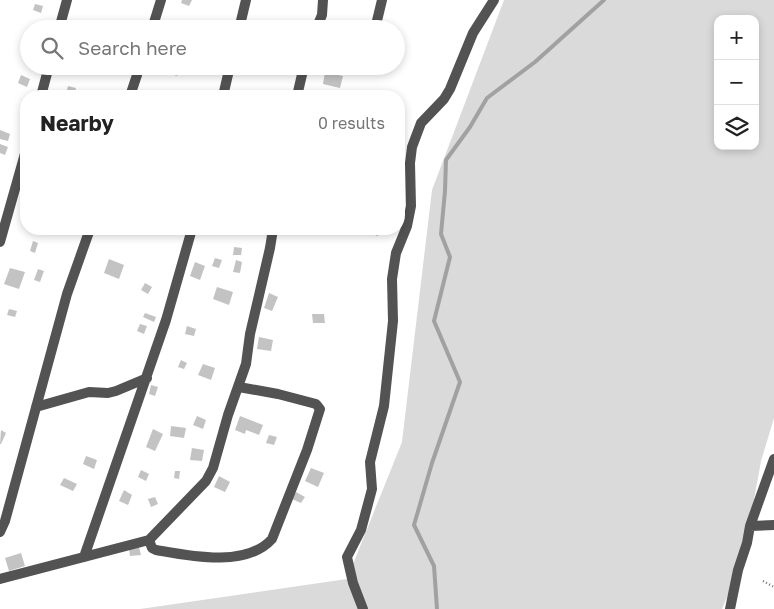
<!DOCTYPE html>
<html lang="en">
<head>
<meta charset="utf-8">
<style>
	body { margin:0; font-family:"Golos Text",sans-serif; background:#f2f2f2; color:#222 }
	.controls { position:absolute; right:15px; top:15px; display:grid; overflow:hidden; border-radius:10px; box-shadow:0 2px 8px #0003 }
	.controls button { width:45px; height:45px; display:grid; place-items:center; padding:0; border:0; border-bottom:1px solid #e0e0e0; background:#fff; color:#222; font:25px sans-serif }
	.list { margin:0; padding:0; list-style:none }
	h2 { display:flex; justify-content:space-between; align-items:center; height:65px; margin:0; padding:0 20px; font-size:21px }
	h2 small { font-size:16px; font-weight:400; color:#767676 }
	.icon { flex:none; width:28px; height:28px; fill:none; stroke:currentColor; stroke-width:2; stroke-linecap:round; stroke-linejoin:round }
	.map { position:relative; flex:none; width:774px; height:609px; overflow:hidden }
	.search { position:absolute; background:#fff; box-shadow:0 2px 8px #0003; left:20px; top:20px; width:385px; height:55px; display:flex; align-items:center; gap:12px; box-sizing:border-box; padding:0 18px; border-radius:28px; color:#767676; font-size:19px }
	.panel { position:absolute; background:#fff; box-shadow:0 2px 8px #0003; left:20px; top:90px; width:385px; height:145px; border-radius:20px }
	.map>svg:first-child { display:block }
	.green { fill:#dadada; fill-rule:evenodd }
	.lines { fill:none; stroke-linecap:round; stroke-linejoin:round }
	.stream { stroke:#a1a1a1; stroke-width:4 }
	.building { fill:#c3c3c3 }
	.path { stroke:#757575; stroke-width:2.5; stroke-dasharray:1 2.5; stroke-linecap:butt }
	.street { stroke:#535353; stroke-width:10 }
</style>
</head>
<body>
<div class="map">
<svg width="774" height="609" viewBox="0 0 774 609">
	<rect width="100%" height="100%" fill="#fff"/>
	<path class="green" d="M 504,0 L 774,0 L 774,418 L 761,461 L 743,560 L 722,609 L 140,609 L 347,579 L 402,442 L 432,190 ZM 718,19 L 755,19 L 755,146 L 718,146 Z"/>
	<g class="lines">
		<path class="stream" d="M 437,609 L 434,566 L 414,525 L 432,463 L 460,382 L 434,321 L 450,257 L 441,234 L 445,191 L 446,160 L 470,127 L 487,98 L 535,62 L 604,0"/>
	</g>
	<path class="building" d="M 182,0 L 192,0 L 189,6 L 181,3 Z
		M 35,4 L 43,6 L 41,13 L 33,10 Z
		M 268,22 L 279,25 L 278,29 L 266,29 Z
		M 94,66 L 108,66 L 104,75 L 93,70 Z
		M 174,66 L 181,66 L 177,76 L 171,74 Z
		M 325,72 L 343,76 L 340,88 L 323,84 Z
		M 21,75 L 30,79 L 27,87 L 18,83 Z
		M 68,86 L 76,88 L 74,96 L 66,94 Z
		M 0,130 L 10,134 L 8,141 L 0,139 Z
		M 0,144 L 8,147 L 5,155 L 0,153 Z
		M 374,229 L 381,229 L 383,234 L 376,236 Z
		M 33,241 L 38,243 L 35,253 L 30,251 Z
		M 234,247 L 242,248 L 241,255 L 233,255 Z
		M 215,258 L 222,260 L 219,268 L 212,266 Z
		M 109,259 L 124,265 L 119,279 L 104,273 Z
		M 236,260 L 242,262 L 240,273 L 233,272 Z
		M 195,262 L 205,266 L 200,280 L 190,276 Z
		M 10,268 L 25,272 L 19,289 L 4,284 Z
		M 38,269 L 44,271 L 40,282 L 34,280 Z
		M 145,283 L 152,287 L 148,294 L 141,290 Z
		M 217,287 L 233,292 L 229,305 L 213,299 Z
		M 269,293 L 278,297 L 272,311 L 264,308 Z
		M 9,309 L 17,311 L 15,317 L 7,315 Z
		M 145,313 L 156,317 L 154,322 L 143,317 Z
		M 312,314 L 324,314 L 325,323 L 313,323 Z
		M 140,324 L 147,326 L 144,334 L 137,331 Z
		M 187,326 L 196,329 L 194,336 L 185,334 Z
		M 259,337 L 273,340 L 271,351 L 257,349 Z
		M 181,360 L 187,363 L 184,369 L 178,367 Z
		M 203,364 L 215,368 L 211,380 L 198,375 Z
		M 151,385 L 158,387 L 155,396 L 149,394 Z
		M 197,416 L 206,420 L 203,429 L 193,425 Z
		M 240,416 L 263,425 L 259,435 L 246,430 L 245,434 L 235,430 Z
		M 171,426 L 186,428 L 184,438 L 170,436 Z
		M 153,429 L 163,434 L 155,451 L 146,447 Z
		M 1,430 L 6,433 L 1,444 L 0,444 Z
		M 269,435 L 277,437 L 274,445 L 266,443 Z
		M 192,448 L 204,450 L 202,461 L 190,460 Z
		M 86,456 L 97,460 L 94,469 L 83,464 Z
		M 311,468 L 324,473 L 318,487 L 305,481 Z
		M 141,470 L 149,474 L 146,481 L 138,477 Z
		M 175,471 L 180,471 L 179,479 L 174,478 Z
		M 219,476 L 230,482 L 225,492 L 214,487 Z
		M 64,478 L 77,484 L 73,491 L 60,485 Z
		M 124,490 L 132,495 L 128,505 L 119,501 Z
		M 296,492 L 305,497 L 301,503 L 292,499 Z
		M 155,497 L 158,504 L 151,507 L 148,499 Z
		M 139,547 L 141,555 L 130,556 L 129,548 Z
		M 21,553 L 25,566 L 9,571 L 5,558 Z"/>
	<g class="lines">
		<path class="path" d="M 763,581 L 774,587"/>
		<path class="street" d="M 59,29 L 67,0
			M 152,29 L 161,0
			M 239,29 L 246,0
			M 316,29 L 322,15 L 323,0
			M 375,29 L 382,0
			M 41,96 L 49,66
			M 130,96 L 140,66
			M 223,96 L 230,66
			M 297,96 L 304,66
			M 0,242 L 26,150
			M 36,407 L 89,392 L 108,393 L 116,391 L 147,378
			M 750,526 L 774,525
			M 0,532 L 5,521 L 67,294 L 90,229
			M 149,540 L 152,548 L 156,550 C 190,556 246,568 272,539 L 307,450 L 320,409 L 316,404 L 278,394 L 239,387
			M 84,557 L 166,320 L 192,229
			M 0,579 L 149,540 L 206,481 L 213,468 L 228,415 L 246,364 L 250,334 L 270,248 L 273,229
			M 363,609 L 353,583 L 347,557 L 361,530 L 372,489 L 370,462 L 384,406 L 393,321 L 392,279 L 396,253 L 407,226 L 411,206 L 410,163 L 412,147 L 421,123 L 444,99 L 450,89 L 473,33 L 494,0
			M 730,609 L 738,570 L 747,543 L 750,526 L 774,459"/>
	</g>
</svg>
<div class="controls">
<button>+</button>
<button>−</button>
<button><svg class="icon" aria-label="layers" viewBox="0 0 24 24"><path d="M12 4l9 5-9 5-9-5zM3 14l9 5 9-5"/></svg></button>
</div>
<div class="search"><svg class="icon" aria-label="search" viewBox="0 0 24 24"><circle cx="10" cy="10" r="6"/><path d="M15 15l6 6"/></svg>Search here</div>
<section class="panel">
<h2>Nearby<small>0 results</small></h2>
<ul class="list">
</ul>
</section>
</div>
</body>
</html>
